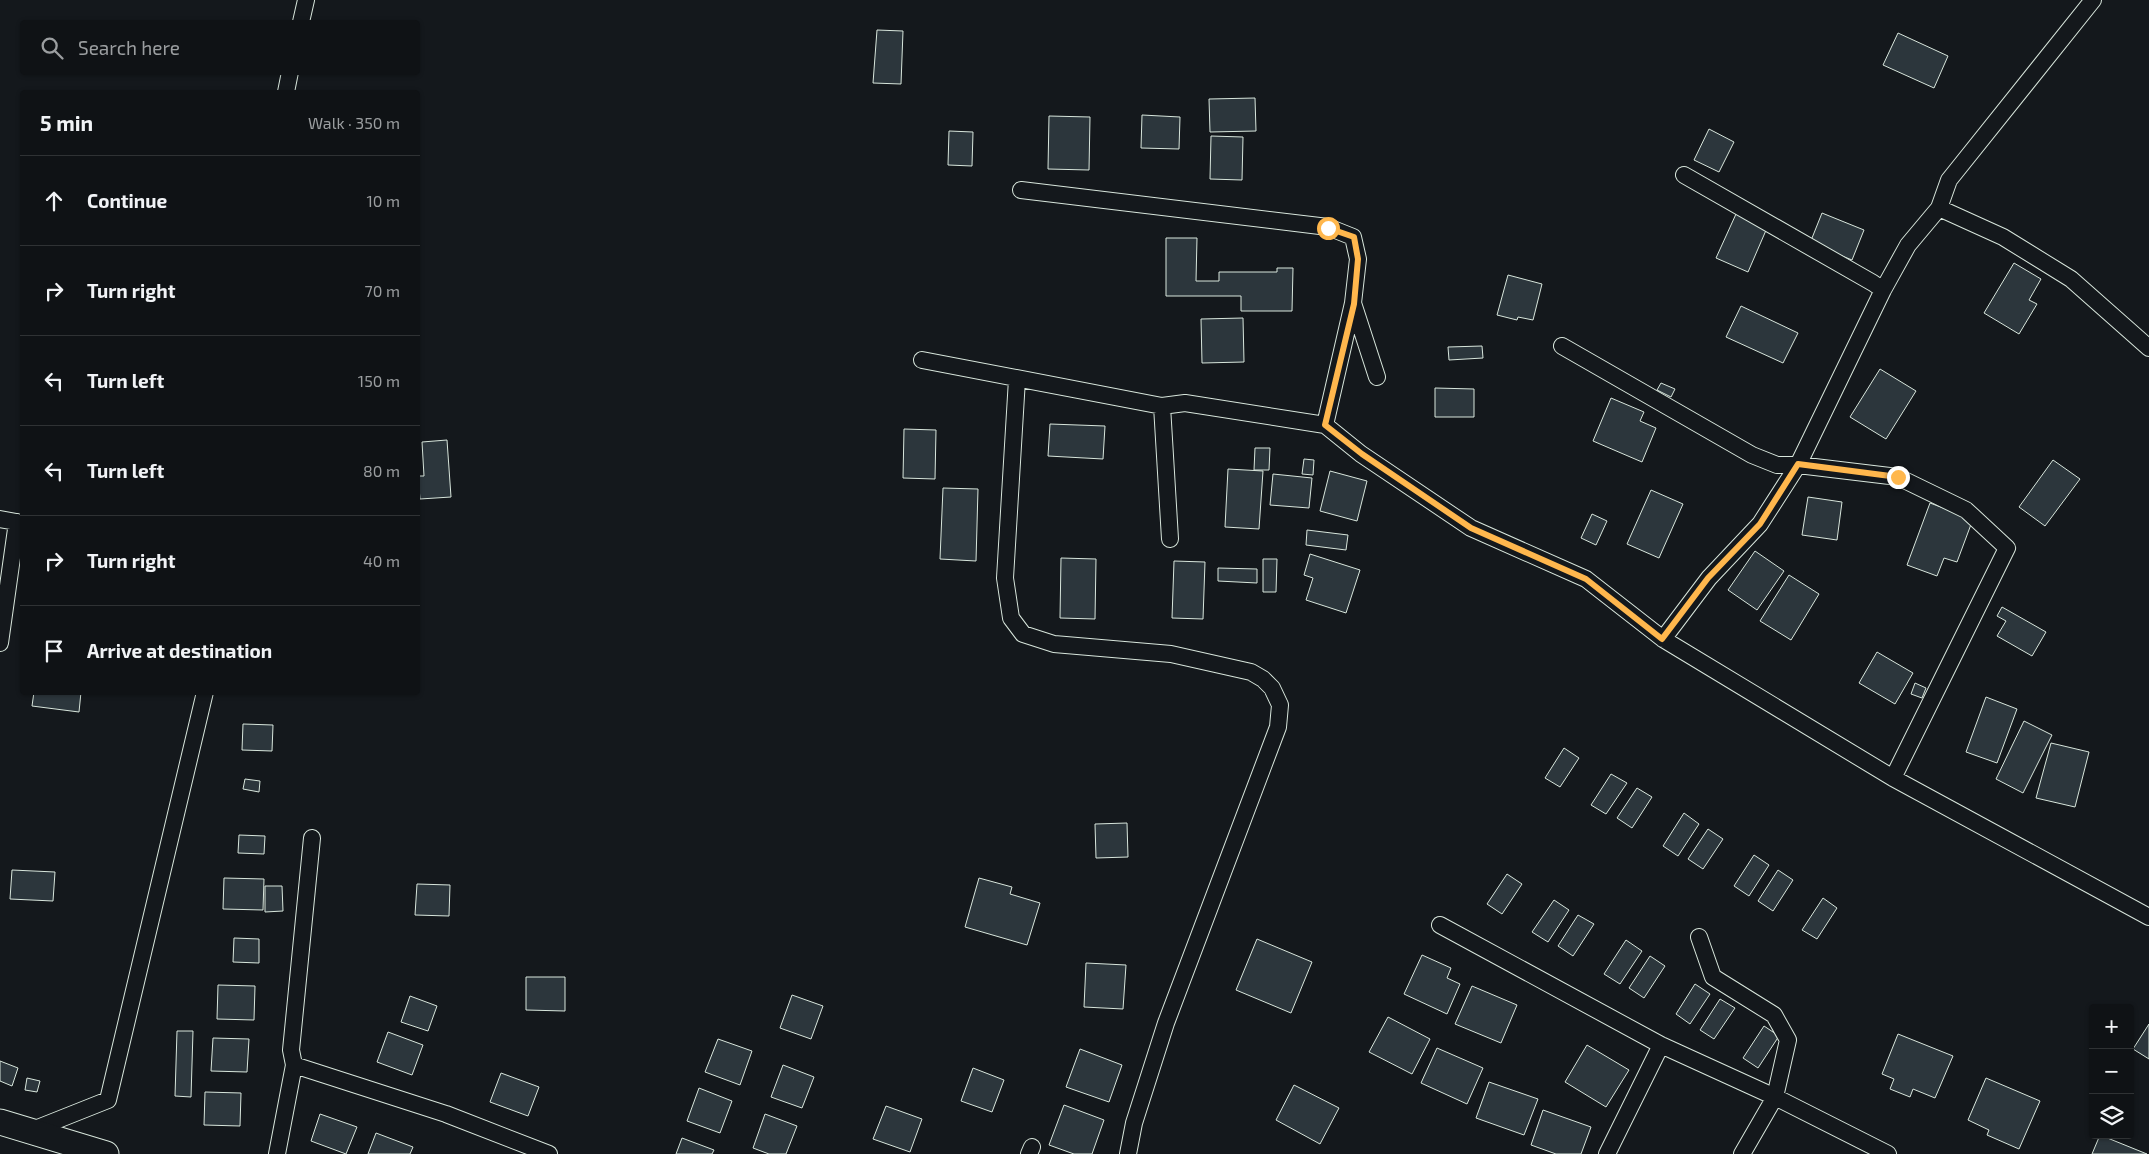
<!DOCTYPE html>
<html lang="en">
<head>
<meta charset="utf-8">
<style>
	body { margin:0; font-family:"Exo 2",sans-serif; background:#181b1e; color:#f1f3f6 }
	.controls { position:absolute; right:15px; bottom:15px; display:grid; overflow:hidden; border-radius:5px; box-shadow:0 1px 4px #0004 }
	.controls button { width:45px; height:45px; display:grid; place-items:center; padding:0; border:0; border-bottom:1px solid #2f3234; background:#0f1215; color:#f1f3f6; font:25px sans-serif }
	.stop { position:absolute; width:15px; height:15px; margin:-11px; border:4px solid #ffb74d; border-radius:50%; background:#fff }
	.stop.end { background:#ffb74d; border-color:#fff; box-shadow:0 1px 5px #0008 }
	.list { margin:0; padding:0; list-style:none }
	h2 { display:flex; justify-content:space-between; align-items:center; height:65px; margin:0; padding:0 20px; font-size:21px }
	h2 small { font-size:16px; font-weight:400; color:#9b9ea0 }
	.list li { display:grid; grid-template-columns:32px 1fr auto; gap:15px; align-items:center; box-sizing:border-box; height:90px; padding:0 20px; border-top:1px solid #2f3234 }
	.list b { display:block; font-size:19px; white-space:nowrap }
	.list em { font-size:16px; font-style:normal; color:#9b9ea0 }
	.icon { flex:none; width:28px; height:28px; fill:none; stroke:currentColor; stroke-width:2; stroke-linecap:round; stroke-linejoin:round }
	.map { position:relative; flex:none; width:2149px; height:1154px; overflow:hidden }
	.search { position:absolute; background:#0f1215; box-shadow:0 1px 4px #0004; left:20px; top:20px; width:400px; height:55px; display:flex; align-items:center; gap:12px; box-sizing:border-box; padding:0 18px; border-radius:5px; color:#9b9ea0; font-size:19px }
	.panel { position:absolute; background:#0f1215; box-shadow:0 1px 4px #0004; left:20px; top:90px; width:400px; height:605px; border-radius:5px }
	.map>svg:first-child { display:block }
	.building { fill:#2c363c; stroke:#d8e6dc }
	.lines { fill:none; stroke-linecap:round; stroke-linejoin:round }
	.street-casing { stroke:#d8e6dc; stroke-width:18 }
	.primary-casing { stroke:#d8e6dc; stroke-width:27 }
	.street { stroke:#14181c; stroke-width:16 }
	.primary { stroke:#14181c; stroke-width:25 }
	.route { stroke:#ffb74d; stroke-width:6 }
</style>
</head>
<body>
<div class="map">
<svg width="2149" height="1154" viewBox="0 0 2149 1154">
	<rect width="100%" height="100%" fill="#14181c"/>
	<path class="building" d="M 877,30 L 903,31 L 901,84 L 873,83 Z
		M 1898,33 L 1948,56 L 1934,88 L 1883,65 Z
		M 1255,98 L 1256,131 L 1210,132 L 1209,99 Z
		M 1142,115 L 1180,117 L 1179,149 L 1141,148 Z
		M 1049,116 L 1090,117 L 1089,170 L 1048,169 Z
		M 1709,129 L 1734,142 L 1719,172 L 1694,160 Z
		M 949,131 L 973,132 L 972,166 L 948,165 Z
		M 1211,136 L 1243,137 L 1242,180 L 1210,179 Z
		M 1822,213 L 1864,230 L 1852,260 L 1810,243 Z
		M 1736,214 L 1767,228 L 1748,272 L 1716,258 Z
		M 1166,238 L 1197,238 L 1196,281 L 1219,281 L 1219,272 L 1277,272 L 1277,268 L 1293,268 L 1292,311 L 1241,311 L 1241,296 L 1166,296 Z
		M 2014,263 L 2041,279 L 2029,300 L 2037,304 L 2019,334 L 1984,313 Z
		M 1508,275 L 1542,284 L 1533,320 L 1518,317 L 1517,320 L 1497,315 Z
		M 1741,306 L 1798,333 L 1783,363 L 1726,337 Z
		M 1243,318 L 1244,362 L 1202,363 L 1201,319 Z
		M 1482,346 L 1483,358 L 1449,360 L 1448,347 Z
		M 1880,369 L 1916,391 L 1886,439 L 1850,417 Z
		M 1661,383 L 1675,389 L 1671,397 L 1657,390 Z
		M 1435,388 L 1474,389 L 1474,417 L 1435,417 Z
		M 1611,398 L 1644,412 L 1640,421 L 1656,428 L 1642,462 L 1593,441 Z
		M 1050,424 L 1105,426 L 1103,459 L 1048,456 Z
		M 904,429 L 936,430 L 935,479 L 903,478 Z
		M 447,440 L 451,497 L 420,499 L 418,476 L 424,476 L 422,442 Z
		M 1255,448 L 1270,448 L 1269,470 L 1254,470 Z
		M 1304,459 L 1314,460 L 1313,475 L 1302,474 Z
		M 2053,460 L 2080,479 L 2045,526 L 2019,507 Z
		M 1228,469 L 1263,471 L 1259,529 L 1225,527 Z
		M 1330,471 L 1367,481 L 1357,521 L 1320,511 Z
		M 1273,474 L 1312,478 L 1309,508 L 1270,505 Z
		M 943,488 L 978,489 L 976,561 L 940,559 Z
		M 1651,490 L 1683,504 L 1659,558 L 1627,544 Z
		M 1808,497 L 1842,502 L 1837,540 L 1802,535 Z
		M 1930,503 L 1973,519 L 1957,562 L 1944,558 L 1937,576 L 1907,565 Z
		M 1592,514 L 1607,521 L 1596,545 L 1581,538 Z
		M 1307,530 L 1348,535 L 1346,550 L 1306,545 Z
		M 1755,551 L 1784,571 L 1757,610 L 1728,590 Z
		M 1310,554 L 1360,570 L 1346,613 L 1306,600 L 1313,578 L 1304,575 Z
		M 1061,558 L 1096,559 L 1095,619 L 1060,618 Z
		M 1263,559 L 1277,559 L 1276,592 L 1263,592 Z
		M 1174,561 L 1205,562 L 1203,619 L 1172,618 Z
		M 1218,568 L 1257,569 L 1257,583 L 1218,581 Z
		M 1789,575 L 1819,594 L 1791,640 L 1760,621 Z
		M 2002,607 L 2046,632 L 2032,656 L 1997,636 L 2006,621 L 1997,616 Z
		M 1877,652 L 1913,673 L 1895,704 L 1859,683 Z
		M 1915,683 L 1926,688 L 1922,698 L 1911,694 Z
		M 34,692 L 81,692 L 79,712 L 32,706 Z
		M 1986,697 L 2017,709 L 1997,763 L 1966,752 Z
		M 2024,721 L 2052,735 L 2023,793 L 1996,779 Z
		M 243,724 L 273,725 L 272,751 L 242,750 Z
		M 2051,743 L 2089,752 L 2075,807 L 2036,798 Z
		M 1564,748 L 1579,758 L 1560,787 L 1545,778 Z
		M 1611,774 L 1627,783 L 1606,814 L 1591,805 Z
		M 245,779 L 260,781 L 259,792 L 243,789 Z
		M 1637,788 L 1652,797 L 1632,828 L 1617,818 Z
		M 1684,813 L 1699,824 L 1678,856 L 1663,846 Z
		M 1127,823 L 1128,857 L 1096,858 L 1095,824 Z
		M 1708,829 L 1723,839 L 1703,869 L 1688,859 Z
		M 239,835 L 265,836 L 264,854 L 238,853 Z
		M 1754,855 L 1769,865 L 1749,896 L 1734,886 Z
		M 12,870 L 55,872 L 53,901 L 10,899 Z
		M 1778,870 L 1793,880 L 1773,911 L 1758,901 Z
		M 1507,874 L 1522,884 L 1502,914 L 1487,904 Z
		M 224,878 L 264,879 L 263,910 L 223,909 Z
		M 979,878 L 1012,887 L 1010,894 L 1040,903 L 1027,945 L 965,927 Z
		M 417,884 L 450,885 L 449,916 L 415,915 Z
		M 265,886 L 282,886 L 283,911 L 265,912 Z
		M 1823,898 L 1837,908 L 1817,939 L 1802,930 Z
		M 1554,900 L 1569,910 L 1548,942 L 1532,932 Z
		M 1578,915 L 1594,924 L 1573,956 L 1558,946 Z
		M 234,938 L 259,939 L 259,963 L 233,962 Z
		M 1257,939 L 1312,962 L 1291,1013 L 1236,990 Z
		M 1626,940 L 1642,951 L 1620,984 L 1604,974 Z
		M 1422,955 L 1451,968 L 1447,978 L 1460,984 L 1447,1014 L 1404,994 Z
		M 1650,956 L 1665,966 L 1644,998 L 1629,988 Z
		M 1086,963 L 1126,965 L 1123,1009 L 1084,1007 Z
		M 526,977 L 565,977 L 565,1011 L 526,1010 Z
		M 1695,984 L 1710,994 L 1690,1024 L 1676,1014 Z
		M 218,985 L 255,986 L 254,1020 L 217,1019 Z
		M 1472,986 L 1517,1005 L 1501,1043 L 1455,1024 Z
		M 792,995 L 823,1006 L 811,1039 L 780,1028 Z
		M 410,996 L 437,1006 L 428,1031 L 401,1022 Z
		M 1720,999 L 1735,1008 L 1714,1039 L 1700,1030 Z
		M 1388,1017 L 1430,1039 L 1412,1074 L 1369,1052 Z
		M 2149,1024 L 2149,1059 L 2133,1049 Z
		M 1764,1026 L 1779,1036 L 1758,1068 L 1743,1058 Z
		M 177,1031 L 193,1031 L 191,1097 L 175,1096 Z
		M 388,1032 L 423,1045 L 412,1075 L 377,1062 Z
		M 1898,1034 L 1953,1056 L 1935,1098 L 1913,1089 L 1910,1097 L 1890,1089 L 1894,1079 L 1882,1074 Z
		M 213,1038 L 249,1039 L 247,1072 L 211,1071 Z
		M 718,1039 L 752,1051 L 740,1085 L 705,1072 Z
		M 1587,1045 L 1629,1070 L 1606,1107 L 1565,1082 Z
		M 1437,1048 L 1483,1068 L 1467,1104 L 1421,1083 Z
		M 1080,1049 L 1122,1065 L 1109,1102 L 1066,1087 Z
		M 0,1061 L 18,1068 L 12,1086 L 0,1081 Z
		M 783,1065 L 814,1077 L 802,1108 L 771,1097 Z
		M 973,1068 L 1004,1080 L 992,1112 L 961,1101 Z
		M 501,1073 L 539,1087 L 528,1116 L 490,1102 Z
		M 27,1078 L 40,1081 L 37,1092 L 25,1090 Z
		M 1986,1078 L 2040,1101 L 2019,1149 L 1987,1135 L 1989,1130 L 1968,1120 Z
		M 1489,1082 L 1538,1099 L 1524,1135 L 1476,1118 Z
		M 1294,1085 L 1339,1108 L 1320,1144 L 1276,1120 Z
		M 699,1088 L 732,1101 L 720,1133 L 687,1121 Z
		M 205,1092 L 241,1093 L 240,1126 L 204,1125 Z
		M 1064,1105 L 1104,1120 L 1092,1154 L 1074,1154 L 1049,1145 Z
		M 886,1106 L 922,1119 L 910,1152 L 873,1139 Z
		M 1543,1110 L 1591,1127 L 1581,1154 L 1556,1154 L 1531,1145 Z
		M 320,1114 L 357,1127 L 346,1154 L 311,1141 Z
		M 765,1114 L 797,1126 L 786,1154 L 769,1154 L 753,1148 Z
		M 376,1133 L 413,1147 L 410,1154 L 368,1154 Z
		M 2100,1135 L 2147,1154 L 2092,1154 Z
		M 682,1138 L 714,1150 L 712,1154 L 676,1154 Z"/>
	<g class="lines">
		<defs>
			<path id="street" d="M 301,22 L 306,0
				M 286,92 L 290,72
				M 1684,175 L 1873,283 L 1883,290
				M 1021,190 L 1328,227 L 1353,237 L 1358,259 L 1353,303 L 1325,425
				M 1939,208 L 2003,237 L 2071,279 L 2149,348
				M 1353,303 L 1377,377
				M 1562,346 L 1752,455 L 1777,465 L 1798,465 L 1898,477 L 1966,510 L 2007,548 L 1893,778
				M 922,360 L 1162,406 L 1185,403 L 1325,425 L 1361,454 L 1471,528 L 1586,579 L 1663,639 L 1893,778 L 2149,917
				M 1017,379 L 1005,578 L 1011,618 L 1023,634 L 1054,644 L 1171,654 L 1251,672 L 1263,679 L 1272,688 L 1280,705 L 1278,727 L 1166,1023 L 1134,1123 L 1128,1154
				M 1162,406 L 1170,539
				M 0,519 L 22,523
				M 1663,639 L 1709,578 L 1760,524 L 1798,465 L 1883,290 L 1908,245 L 1939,208 L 1949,180 L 2093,0
				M 0,643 L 17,522
				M 1440,925 L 1661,1045 L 1775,1097 L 1888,1154
				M 1699,937 L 1713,977 L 1774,1015 L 1788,1040 L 1775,1097 L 1742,1154
				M 294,1065 L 446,1114 L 549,1154
				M 30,1131 L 108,1100 L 205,692
				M 277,1154 L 294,1065 L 291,1050 L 312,838
				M 1029,1154 L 1032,1147
				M 1607,1154 L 1661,1045"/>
			<path id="primary" d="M 0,1122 L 106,1154"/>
		</defs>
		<use href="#street" class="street-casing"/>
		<use href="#primary" class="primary-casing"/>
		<use href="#street" class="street"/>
		<use href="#primary" class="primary"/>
	</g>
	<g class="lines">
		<path class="route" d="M 1328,228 L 1354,237 L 1358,259 L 1354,304 L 1325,425 L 1362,454 L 1471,528 L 1586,579 L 1662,639 L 1708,578 L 1760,524 L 1798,464 L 1898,477"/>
	</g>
</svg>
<div class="controls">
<button>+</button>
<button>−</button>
<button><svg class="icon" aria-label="layers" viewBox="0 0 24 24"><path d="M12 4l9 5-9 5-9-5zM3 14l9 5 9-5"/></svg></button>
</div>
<div class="stop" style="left:1328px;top:228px"></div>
<div class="stop end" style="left:1898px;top:477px"></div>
<div class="search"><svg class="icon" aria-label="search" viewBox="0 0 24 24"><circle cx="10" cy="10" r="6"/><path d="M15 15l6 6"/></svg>Search here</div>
<section class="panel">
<h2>5 min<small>Walk · 350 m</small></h2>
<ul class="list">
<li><svg class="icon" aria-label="ahead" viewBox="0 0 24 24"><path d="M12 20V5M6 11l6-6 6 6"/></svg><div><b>Continue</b></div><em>10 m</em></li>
<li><svg class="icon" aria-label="right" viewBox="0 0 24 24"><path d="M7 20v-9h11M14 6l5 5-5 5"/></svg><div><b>Turn right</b></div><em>70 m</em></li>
<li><svg class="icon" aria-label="left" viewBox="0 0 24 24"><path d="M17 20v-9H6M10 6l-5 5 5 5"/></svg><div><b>Turn left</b></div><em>150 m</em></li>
<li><svg class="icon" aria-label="left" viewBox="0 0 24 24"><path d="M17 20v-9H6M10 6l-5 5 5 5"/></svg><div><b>Turn left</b></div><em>80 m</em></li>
<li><svg class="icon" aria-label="right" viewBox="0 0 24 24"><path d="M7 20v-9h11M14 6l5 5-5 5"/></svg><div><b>Turn right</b></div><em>40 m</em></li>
<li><svg class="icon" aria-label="arrive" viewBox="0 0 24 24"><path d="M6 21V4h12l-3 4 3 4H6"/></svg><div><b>Arrive at destination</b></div></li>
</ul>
</section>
</div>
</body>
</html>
